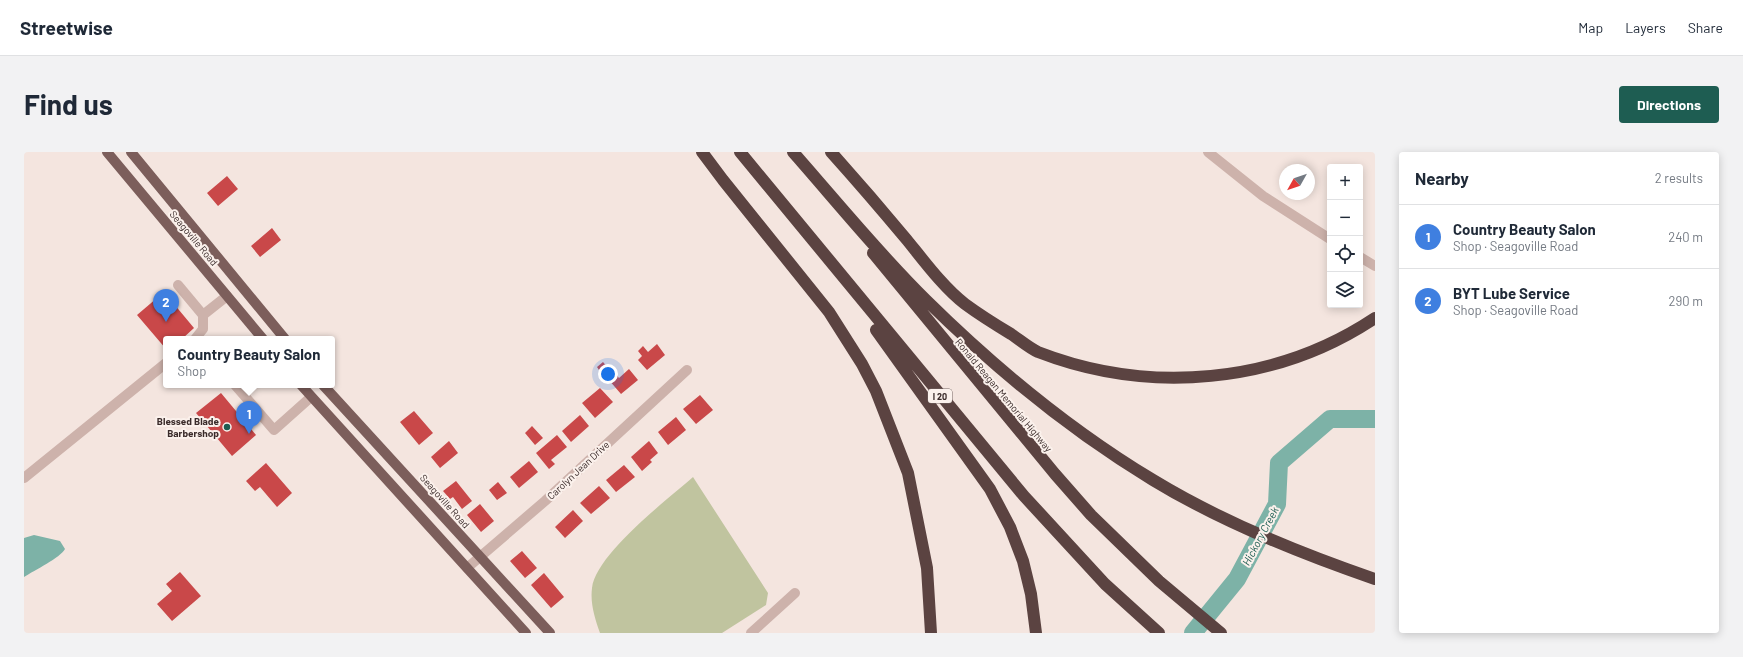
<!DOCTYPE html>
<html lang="en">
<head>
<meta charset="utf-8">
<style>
	body { margin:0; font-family:Barlow,sans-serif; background:#f2f2f3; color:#1f2937 }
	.controls { position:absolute; right:12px; top:12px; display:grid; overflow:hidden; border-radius:4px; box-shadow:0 2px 10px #0003 }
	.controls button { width:36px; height:36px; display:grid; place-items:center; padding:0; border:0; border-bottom:1px solid #e0e1e3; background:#fff; color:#1f2937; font:20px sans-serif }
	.compass { position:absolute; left:1255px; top:12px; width:36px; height:36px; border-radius:50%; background:#fff; box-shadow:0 2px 10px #0003; rotate:230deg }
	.you { position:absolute; left:584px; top:222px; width:14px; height:14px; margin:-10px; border:3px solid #fff; border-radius:50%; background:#1a73e8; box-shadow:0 0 0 6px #1a73e833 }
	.badge { display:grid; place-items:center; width:26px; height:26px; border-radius:50%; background:#1e5d52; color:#fff; font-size:13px; font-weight:700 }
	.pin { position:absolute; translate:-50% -33px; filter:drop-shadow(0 1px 2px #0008) }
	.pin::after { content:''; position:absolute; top:21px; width:14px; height:12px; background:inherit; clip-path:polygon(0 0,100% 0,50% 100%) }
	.popup { position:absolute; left:139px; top:184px; width:172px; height:52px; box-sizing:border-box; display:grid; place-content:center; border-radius:4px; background:#fff; filter:drop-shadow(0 1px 3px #0005); font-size:13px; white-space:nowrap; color:#747a83 }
	.popup b { font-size:15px; color:#1f2937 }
	.popup::after { content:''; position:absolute; left:50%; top:100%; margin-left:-8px; border:8px solid transparent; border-top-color:#fff }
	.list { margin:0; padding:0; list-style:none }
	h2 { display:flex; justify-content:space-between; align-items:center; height:52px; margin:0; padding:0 16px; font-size:17px }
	h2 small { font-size:13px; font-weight:400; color:#747a83 }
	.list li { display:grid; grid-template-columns:26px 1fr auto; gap:12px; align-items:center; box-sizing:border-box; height:64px; padding:0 16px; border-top:1px solid #e0e1e3 }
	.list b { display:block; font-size:15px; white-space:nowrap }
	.list p { margin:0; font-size:13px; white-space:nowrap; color:#747a83 }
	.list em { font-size:13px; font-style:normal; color:#747a83 }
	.icon { flex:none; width:22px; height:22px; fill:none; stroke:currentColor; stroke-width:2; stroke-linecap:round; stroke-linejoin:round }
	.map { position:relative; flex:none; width:1351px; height:481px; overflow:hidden; border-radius:4px }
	header { display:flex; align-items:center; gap:24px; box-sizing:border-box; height:56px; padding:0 20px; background:#fff; border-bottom:1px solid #e0e1e3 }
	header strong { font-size:19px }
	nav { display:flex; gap:22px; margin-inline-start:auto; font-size:14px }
	.intro { display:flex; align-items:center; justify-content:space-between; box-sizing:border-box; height:96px; padding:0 24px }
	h1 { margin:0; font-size:28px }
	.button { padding:10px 18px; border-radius:4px; background:#1e5d52; color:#fff; font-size:14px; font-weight:700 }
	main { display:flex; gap:24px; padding:0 24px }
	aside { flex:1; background:#fff; border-radius:4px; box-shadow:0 2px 10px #0003 }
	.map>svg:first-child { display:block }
	.green { fill:#c0c49f }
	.water { fill:#7db2a7 }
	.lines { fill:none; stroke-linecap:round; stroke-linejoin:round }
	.river { stroke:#7db2a7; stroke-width:18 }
	.building { fill:#c94849 }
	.minor { stroke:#cdb2ab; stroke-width:10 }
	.major { stroke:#7c5e5b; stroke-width:10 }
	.highway { stroke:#5b4341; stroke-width:12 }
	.poi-dot { fill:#1e5d52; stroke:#fbf1ec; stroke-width:1.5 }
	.labels { text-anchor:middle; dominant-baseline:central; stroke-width:4; stroke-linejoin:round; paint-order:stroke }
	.shield { fill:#fbf1ec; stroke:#746664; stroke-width:1 }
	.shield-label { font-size:9px; font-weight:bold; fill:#3a2b2a }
	.street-label { font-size:10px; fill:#3a2b2a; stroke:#fbf1ec }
	.poi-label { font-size:10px; font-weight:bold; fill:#3a2b2a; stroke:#fbf1ec; text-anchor:end }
	.water-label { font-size:11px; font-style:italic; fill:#1e5d52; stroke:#fbf1ec }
</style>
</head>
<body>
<header>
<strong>Streetwise</strong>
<nav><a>Map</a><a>Layers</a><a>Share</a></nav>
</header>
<div class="intro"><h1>Find us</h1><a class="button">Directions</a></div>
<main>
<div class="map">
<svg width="1351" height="481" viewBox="0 0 1351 481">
	<rect width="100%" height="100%" fill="#f4e5df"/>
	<path class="green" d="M 669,325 L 744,441 L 742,453 L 698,481 L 576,481 C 571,467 566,452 568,436 C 572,402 643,348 669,325 Z"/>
	<path class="water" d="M 10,383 L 36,389 L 41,397 C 36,406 11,418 0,425 L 0,386 Z"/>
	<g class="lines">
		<path class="river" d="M 1169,481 L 1213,427 L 1253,352 L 1255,311 L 1306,267 L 1351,267"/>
	</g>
	<path class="building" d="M 203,24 L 214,37 L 194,54 L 183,41 Z
		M 248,76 L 257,88 L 236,105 L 227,94 Z
		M 140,140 L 170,176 L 158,187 L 142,187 L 142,197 L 113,163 Z
		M 633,192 L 641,203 L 623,218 L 614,208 L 618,204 L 614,199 L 619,194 L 624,200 Z
		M 579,210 L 585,217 L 583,219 L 581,217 L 577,221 L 573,215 Z
		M 605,217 L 614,228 L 597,242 L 584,227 L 591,221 L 595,226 Z
		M 576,236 L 589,250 L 571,266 L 558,251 Z
		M 197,241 L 232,283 L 208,304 L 172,261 Z
		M 676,243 L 689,258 L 672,272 L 659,257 Z
		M 390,259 L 409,281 L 395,293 L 376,270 Z
		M 556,263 L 565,274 L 547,290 L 538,279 Z
		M 652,265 L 662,278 L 644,293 L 634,280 Z
		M 508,274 L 519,286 L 511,293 L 501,281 Z
		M 533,283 L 543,295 L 527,308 L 531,312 L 525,317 L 512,301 Z
		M 425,289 L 434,301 L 416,316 L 407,305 Z
		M 625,289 L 634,301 L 626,308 L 628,310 L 618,319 L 607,305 Z
		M 505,309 L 514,320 L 495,336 L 486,325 Z
		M 242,311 L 268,341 L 253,355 L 236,335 L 231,339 L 222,329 Z
		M 600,313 L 611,325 L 592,340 L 582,328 Z
		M 432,329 L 448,349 L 438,357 L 429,345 L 426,347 L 419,339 Z
		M 474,330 L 483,341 L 473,348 L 465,338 Z
		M 575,334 L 586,346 L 567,362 L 556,351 Z
		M 456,352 L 470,369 L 457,380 L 443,363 Z
		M 549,358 L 559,369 L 541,386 L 531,375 Z
		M 498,399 L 513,416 L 501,426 L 486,409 Z
		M 156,420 L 177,444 L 148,469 L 133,452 L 148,439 L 142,432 Z
		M 520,421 L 540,445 L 527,456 L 507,433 Z"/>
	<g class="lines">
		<path class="minor" d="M 1184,0 L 1239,44 L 1306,87
			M 1336,105 L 1351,114
			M 154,133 L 179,163 L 203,144
			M 171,187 L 179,177 L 179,163
			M 211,233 L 250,278 L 287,245
			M 0,326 L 142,211
			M 443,416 L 521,349 L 663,218
			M 727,481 L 771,441"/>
		<path class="major" d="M 83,0 L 239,187
			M 107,0 L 261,187
			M 277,233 L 502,481
			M 299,233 L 526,481"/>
		<path class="highway" d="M 678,0 L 699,28 L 805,160 L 838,212 L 852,239 L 884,321 L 903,416 L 907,481
			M 716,0 L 1000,344 L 1081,432 L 1135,481
			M 769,0 C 813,50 855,102 902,148 C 971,216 1046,278 1129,328 C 1198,370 1275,401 1351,427
			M 807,0 C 833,29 858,58 883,88 C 900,109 920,136 941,152 C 956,163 972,173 987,182 C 996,188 1005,196 1014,200 C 1125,243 1252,232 1351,166
			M 849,101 L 1031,322 L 1067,363 L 1135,429 L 1197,481
			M 852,178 L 966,337 L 986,375 L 999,409 L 1007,442 L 1012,481"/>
	</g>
	<circle class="poi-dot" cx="203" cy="275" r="4"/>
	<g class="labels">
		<rect class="shield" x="904" y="237" width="24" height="14" rx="3"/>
		<g class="shield-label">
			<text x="916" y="244">I 20</text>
		</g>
		<g class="street-label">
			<text transform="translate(170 86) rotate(50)">Seagoville Road</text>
			<text transform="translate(980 243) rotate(50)">Ronald Reagan Memorial Highway</text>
			<text transform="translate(554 318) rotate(-43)">Carolyn Jean Drive</text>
			<text transform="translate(421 349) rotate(48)">Seagoville Road</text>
		</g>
		<g class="poi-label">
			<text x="195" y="269">Blessed Blade<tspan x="195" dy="12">Barbershop</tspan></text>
		</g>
		<g class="water-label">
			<text transform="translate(1236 384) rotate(-62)">Hickory Creek</text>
		</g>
	</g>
</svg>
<div class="controls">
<button>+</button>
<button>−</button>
<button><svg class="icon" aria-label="locate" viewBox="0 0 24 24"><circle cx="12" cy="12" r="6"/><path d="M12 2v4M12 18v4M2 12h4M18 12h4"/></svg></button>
<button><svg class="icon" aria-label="layers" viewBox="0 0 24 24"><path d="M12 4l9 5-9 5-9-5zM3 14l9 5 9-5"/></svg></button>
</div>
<svg class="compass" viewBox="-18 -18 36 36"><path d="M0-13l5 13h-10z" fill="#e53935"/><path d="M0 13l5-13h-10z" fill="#747a83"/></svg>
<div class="you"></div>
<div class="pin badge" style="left:225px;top:282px;background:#3f7fe0">1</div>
<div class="popup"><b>Country Beauty Salon</b>Shop</div>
<div class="pin badge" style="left:142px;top:170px;background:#3f7fe0">2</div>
</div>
<aside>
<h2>Nearby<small>2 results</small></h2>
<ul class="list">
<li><span class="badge" style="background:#3f7fe0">1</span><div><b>Country Beauty Salon</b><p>Shop · Seagoville Road</p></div><em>240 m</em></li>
<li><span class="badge" style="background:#3f7fe0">2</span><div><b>BYT Lube Service</b><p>Shop · Seagoville Road</p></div><em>290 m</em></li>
</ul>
</aside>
</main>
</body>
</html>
